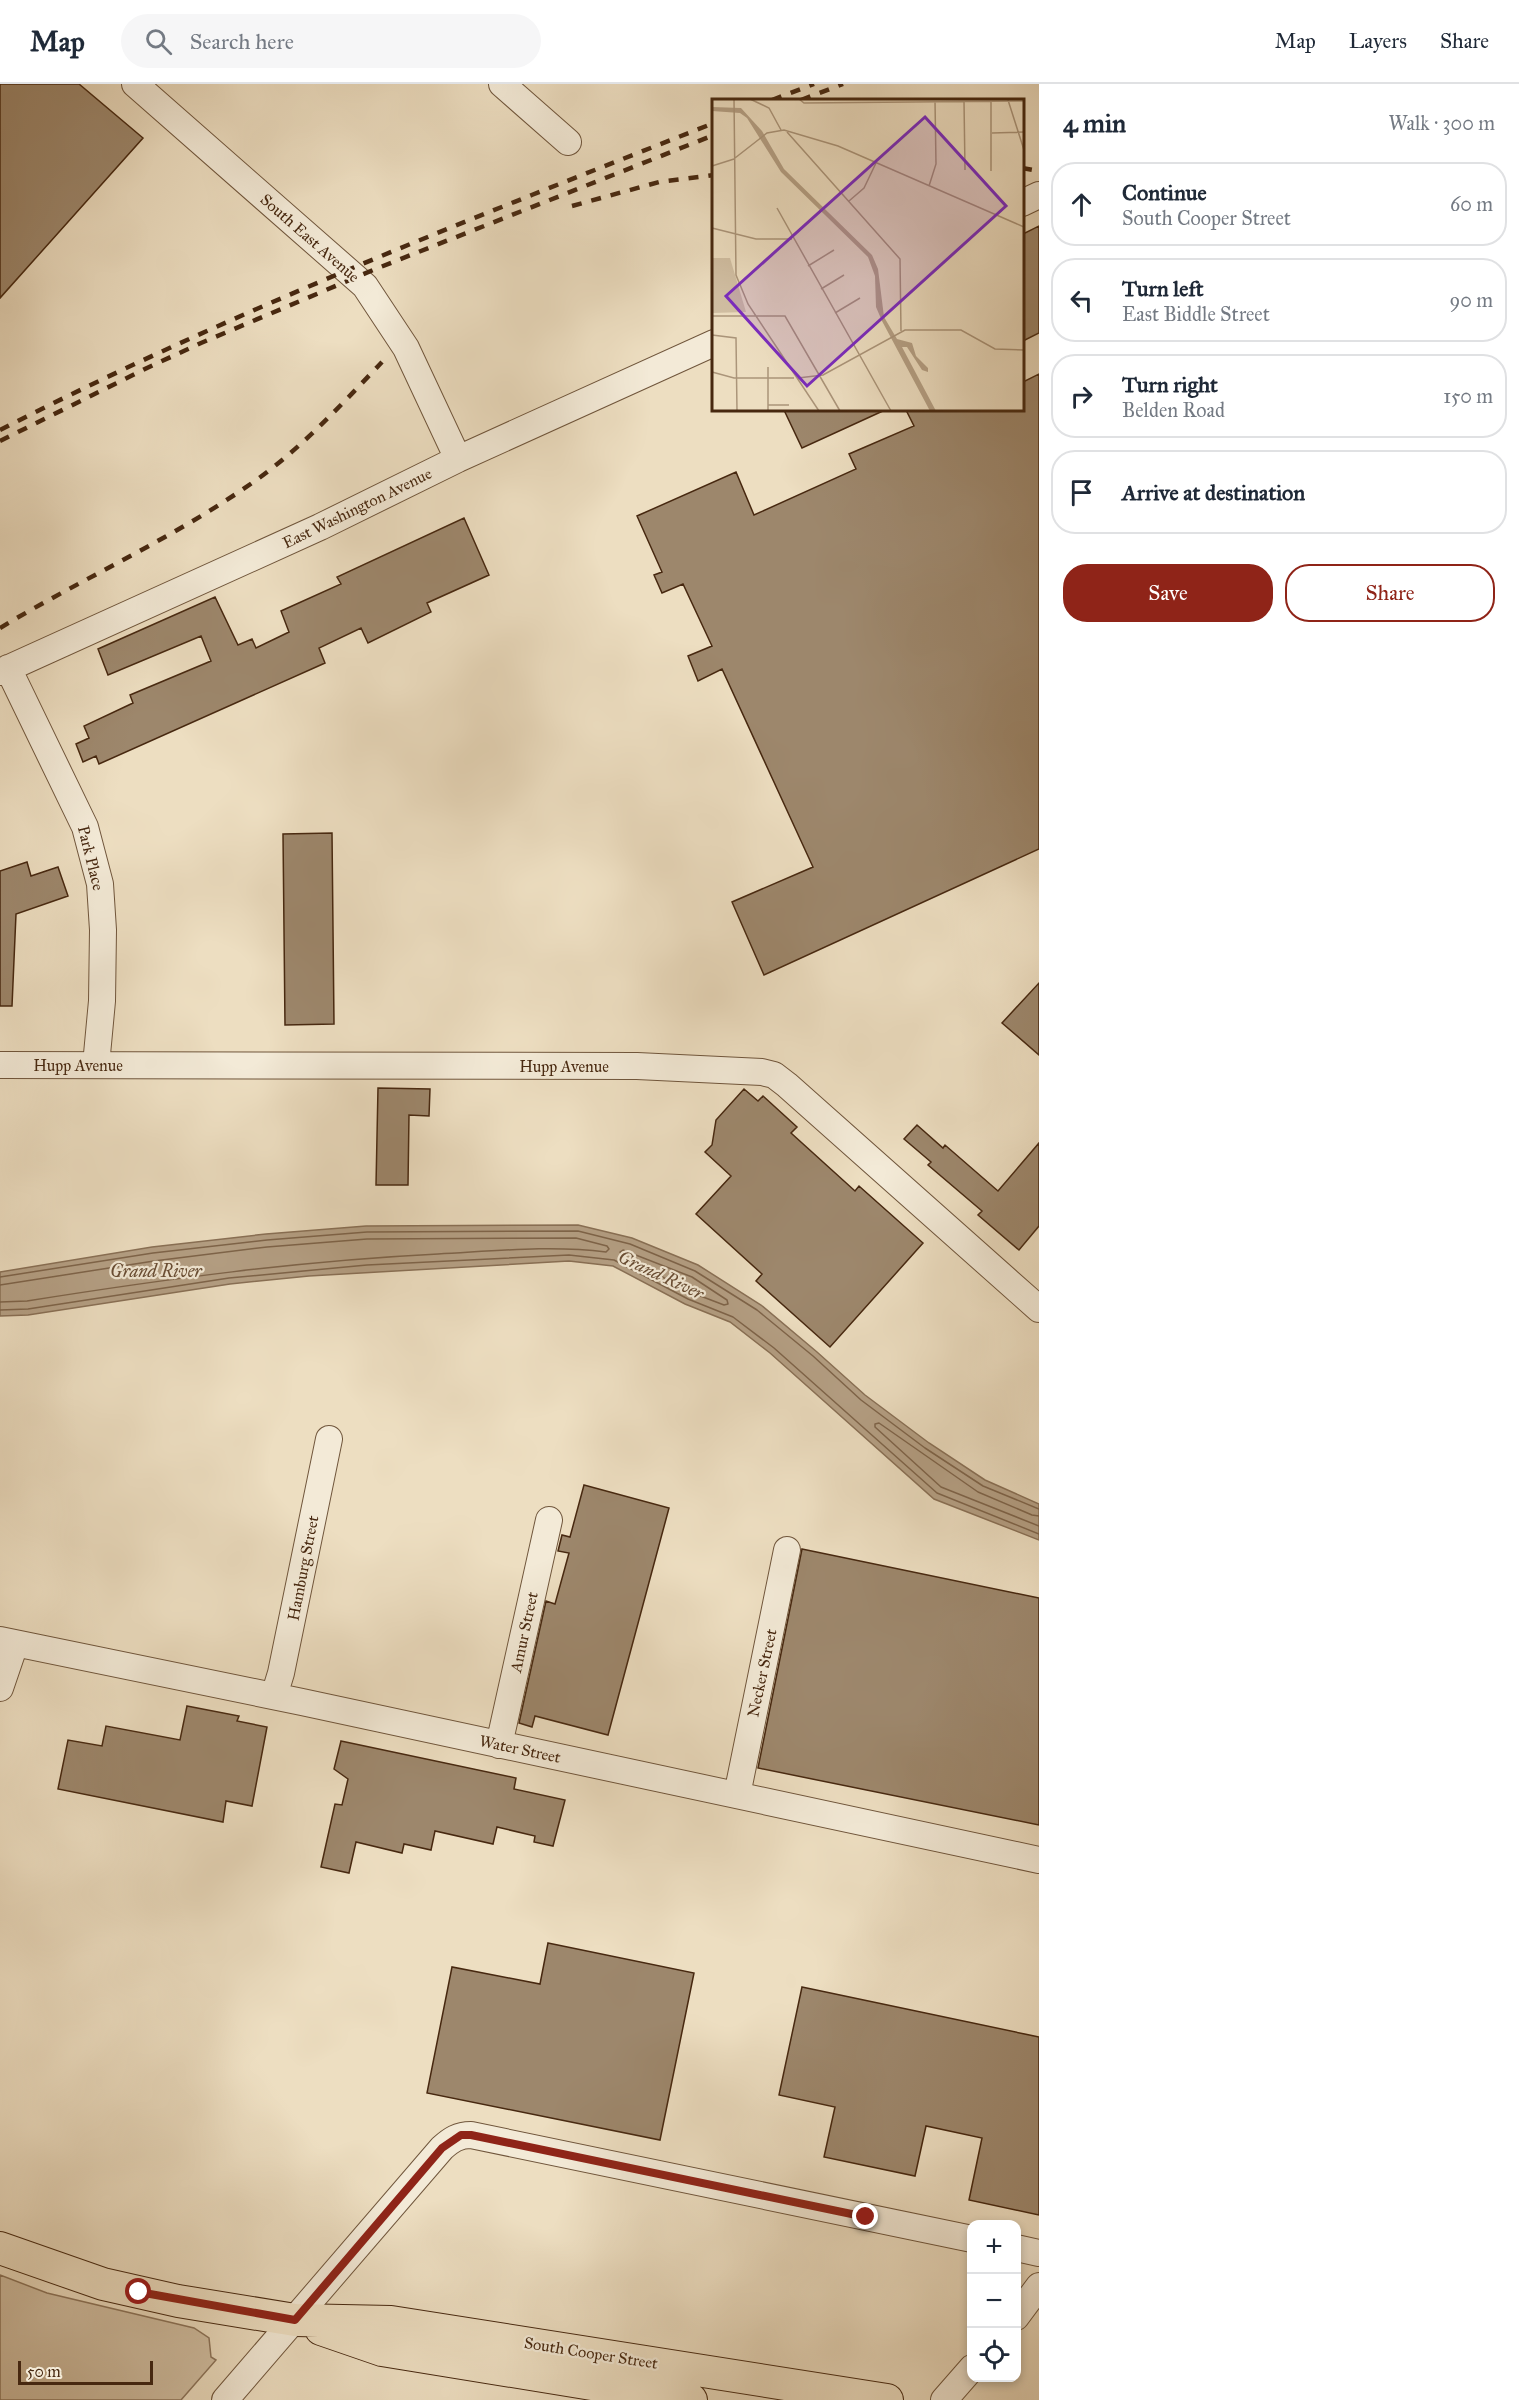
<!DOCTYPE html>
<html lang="en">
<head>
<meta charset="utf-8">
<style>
	body { margin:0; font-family:"IM FELL Great Primer",serif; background:#f6f6f7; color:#1f2937 }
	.controls { position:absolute; right:18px; bottom:18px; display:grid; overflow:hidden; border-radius:12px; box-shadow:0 3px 9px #0003 }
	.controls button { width:54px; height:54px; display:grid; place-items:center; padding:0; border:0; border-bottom:2px solid #e0e1e3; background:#fff; color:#1f2937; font:30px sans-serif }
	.scale { position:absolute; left:18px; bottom:15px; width:135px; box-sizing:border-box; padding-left:6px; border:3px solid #472810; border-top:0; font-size:16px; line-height:21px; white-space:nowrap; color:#472810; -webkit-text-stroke:4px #f3ead7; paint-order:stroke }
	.stop { position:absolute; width:18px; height:18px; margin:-14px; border:4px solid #8f2418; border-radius:50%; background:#fff }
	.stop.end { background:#8f2418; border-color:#fff; box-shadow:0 2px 6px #0008 }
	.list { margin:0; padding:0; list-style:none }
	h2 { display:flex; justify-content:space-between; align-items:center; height:78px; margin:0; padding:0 24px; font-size:26px }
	h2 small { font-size:20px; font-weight:400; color:#747a83 }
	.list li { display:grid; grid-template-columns:39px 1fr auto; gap:18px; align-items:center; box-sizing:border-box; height:84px; margin:0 12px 12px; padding:0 12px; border:2px solid #e0e1e3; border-radius:24px }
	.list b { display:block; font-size:22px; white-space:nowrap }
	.list p { margin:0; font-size:20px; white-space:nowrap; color:#747a83 }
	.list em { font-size:20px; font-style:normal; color:#747a83 }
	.actions { display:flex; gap:12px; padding:18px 24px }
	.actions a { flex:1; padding:14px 0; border:2px solid #8f2418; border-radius:24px; text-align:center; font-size:21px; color:#8f2418 }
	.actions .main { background:#8f2418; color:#fff }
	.icon { flex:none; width:33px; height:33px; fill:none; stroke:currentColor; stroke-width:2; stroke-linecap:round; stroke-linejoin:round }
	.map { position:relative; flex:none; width:1039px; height:2316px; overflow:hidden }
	header { display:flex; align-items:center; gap:36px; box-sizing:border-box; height:84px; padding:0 30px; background:#fff; border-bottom:2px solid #e0e1e3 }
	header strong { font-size:28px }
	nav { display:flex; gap:33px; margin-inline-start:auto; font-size:21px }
	.search { width:420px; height:54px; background:#f6f6f7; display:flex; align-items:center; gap:15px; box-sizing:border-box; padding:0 21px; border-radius:33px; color:#747a83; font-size:22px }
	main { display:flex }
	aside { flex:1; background:#fff }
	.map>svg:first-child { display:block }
	.green { fill:#d1bfa3; stroke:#8c745a; stroke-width:1.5 }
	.water { fill:#b5a085; stroke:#897056; stroke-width:1.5 }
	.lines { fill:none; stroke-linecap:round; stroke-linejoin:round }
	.shore { stroke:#7e644a; stroke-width:1.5 }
	.building { fill:#9d876c; stroke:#472810; stroke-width:1.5 }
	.minor-casing { stroke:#70563c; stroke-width:28 }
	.major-casing { stroke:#472810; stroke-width:34 }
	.minor { stroke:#f3ead7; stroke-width:26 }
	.major { stroke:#eddec1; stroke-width:32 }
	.rail { stroke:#472810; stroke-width:4.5; stroke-dasharray:10 10; stroke-linecap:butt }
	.route { stroke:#8f2418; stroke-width:8 }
	.labels { text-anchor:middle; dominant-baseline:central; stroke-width:4.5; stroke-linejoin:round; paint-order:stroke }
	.street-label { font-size:16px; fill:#472810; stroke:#f3ead7 }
	.water-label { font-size:18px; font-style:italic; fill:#684c33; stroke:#f3ead7 }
	.inset-road { fill:none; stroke:#ab957a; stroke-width:1.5 }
	.view { fill:#7b2cbf; fill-opacity:0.15; stroke:#7b2cbf; stroke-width:3 }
	.inset-edge { fill:none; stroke:#472810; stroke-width:3 }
</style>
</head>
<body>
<header>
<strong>Map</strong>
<div class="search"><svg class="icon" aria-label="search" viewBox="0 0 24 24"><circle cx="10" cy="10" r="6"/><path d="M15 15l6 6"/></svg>Search here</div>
<nav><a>Map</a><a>Layers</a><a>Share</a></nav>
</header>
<main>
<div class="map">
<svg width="1039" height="2316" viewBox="0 0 1039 2316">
	<rect width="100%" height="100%" fill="#eddec1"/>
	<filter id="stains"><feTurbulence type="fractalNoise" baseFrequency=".00333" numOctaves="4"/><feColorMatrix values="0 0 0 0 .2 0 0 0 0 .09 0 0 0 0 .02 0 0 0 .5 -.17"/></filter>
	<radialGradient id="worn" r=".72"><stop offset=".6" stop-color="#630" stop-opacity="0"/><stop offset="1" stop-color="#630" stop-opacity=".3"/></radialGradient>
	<path class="green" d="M 0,2191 L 47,2209 L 194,2244 L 209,2254 L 211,2273 L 216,2276 L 181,2316 L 0,2316 Z"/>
	<path class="water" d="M 578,1141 L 632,1154 L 698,1181 L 761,1221 L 817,1268 L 865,1311 L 929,1359 L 985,1396 L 1039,1420 L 1039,1456 L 934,1415 L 770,1269 L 730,1238 L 685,1220 L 613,1182 L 569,1177 L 309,1192 L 230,1200 L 28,1231 L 0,1232 L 0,1188 L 152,1163 L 266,1150 L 366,1142 Z"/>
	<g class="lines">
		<path class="shore" d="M 623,1166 L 692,1193 L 727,1216 L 728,1220 L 724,1221 L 690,1208 L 622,1171 L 620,1168 Z
			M 0,1193 L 153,1169 L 267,1156 L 367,1148 L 578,1147 L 630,1160 L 695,1187 L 757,1226 L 813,1272 L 861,1316 L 925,1364 L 983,1402 L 1039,1425
			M 0,1201 L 154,1177 L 267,1163 L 367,1155 L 576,1154 L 607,1162 L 609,1165 L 606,1168 C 551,1161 495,1167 438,1170 C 299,1177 165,1195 27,1217 L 0,1218
			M 0,1226 L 28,1225 L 229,1194 L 367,1181 L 569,1171 L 614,1176 L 688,1215 L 733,1233 L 774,1264 L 937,1409 L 1039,1450
			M 1039,1432 L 1032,1431 L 978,1408 L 879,1339 L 875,1340 L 875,1343 L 941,1403 L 1039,1442"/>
	</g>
	<path class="building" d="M 0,0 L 79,0 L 143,54 L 0,214 Z
		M 1039,142 L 1039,249 L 1023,257 L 1023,150 Z
		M 1039,290 L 1039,765 L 764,891 L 732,818 L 813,783 L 722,585 L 698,597 L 688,572 L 712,562 L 683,500 L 662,509 L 654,491 L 662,488 L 637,432 L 736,388 L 754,431 L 856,385 L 849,370 L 914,342 L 906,326 L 1023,326 L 1023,298 Z
		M 784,326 L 885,326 L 802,364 Z
		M 464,434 L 489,491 L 427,519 L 431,528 L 368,559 L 361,544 L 319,564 L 325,579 L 99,680 L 96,672 L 83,678 L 76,660 L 89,654 L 84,642 L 133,619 L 130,611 L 211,577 L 201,552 L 108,591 L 98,565 L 215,513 L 238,561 L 252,555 L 256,564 L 289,548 L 281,527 L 341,500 L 337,493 Z
		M 332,749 L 334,940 L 285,941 L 283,750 Z
		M 27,778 L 31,792 L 58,783 L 68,812 L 16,830 L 12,922 L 0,922 L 0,787 Z
		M 1039,899 L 1039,971 L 1002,939 Z
		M 378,1004 L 430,1005 L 429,1032 L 409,1031 L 408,1101 L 376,1101 Z
		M 744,1005 L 758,1017 L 763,1012 L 797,1043 L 791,1049 L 855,1107 L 859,1102 L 923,1159 L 830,1263 L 756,1197 L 762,1190 L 696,1130 L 731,1092 L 705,1068 L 712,1061 L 716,1036 Z
		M 917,1041 L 943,1064 L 945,1061 L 998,1107 L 1039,1059 L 1039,1142 L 1019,1166 L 978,1131 L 982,1127 L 928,1081 L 931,1078 L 904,1055 Z
		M 584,1401 L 669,1424 L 608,1651 L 535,1632 L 532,1643 L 519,1639 L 546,1517 L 555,1520 L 569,1469 L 558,1467 L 562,1451 L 570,1453 Z
		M 802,1465 L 1039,1514 L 1039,1741 L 758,1684 Z
		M 187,1622 L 239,1632 L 237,1637 L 267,1643 L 252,1722 L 226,1717 L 223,1738 L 58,1705 L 68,1656 L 102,1662 L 106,1642 L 180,1656 Z
		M 341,1657 L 516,1694 L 514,1705 L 565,1716 L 553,1762 L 534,1758 L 535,1752 L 497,1743 L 493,1760 L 435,1747 L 431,1766 L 404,1760 L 402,1769 L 356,1758 L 349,1789 L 321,1783 L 335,1720 L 342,1721 L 348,1695 L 334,1685 Z
		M 548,1859 L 694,1889 L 660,2056 L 427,2009 L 452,1883 L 540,1900 Z
		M 802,1903 L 1039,1953 L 1039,2131 L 969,2116 L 982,2054 L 926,2042 L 915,2092 L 824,2073 L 835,2023 L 779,2011 Z"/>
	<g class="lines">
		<defs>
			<path id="minor" d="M 135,0 L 365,202 L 406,264 L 458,375
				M 502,0 L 568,58
				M 1022,119 L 1039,111
				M 8,584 L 85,743 L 100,800 L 103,846 L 102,917 L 96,981
				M 0,588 L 320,443 L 458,375 L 714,259
				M 0,981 L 637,982 L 762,988 L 774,991 L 787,1001 L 1039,1225
				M 0,1556 L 302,1618 L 1039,1776
				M 0,1604 L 15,1560
				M 274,1612 L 281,1589 L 329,1355
				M 499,1661 L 549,1436
				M 737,1711 L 787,1466
				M 1016,2164 L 1039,2169
				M 1016,2233 L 1039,2202
				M 225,2316 L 442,2064 C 451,2056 458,2051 471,2051 L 972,2155
				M 944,2316 L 972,2284"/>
			<path id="major" d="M 0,2164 L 103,2200 L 178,2217 L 295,2236 L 391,2238 L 887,2316
				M 321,2245 L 382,2266 L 691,2316"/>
		</defs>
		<use href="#minor" class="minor-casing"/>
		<use href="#major" class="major-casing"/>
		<use href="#minor" class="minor"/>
		<use href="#major" class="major"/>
		<path class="rail" d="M 772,16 L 814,0
			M 801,16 L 843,0
			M 1022,84 L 1039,87
			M 572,122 L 659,98 L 714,91
			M 0,346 C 230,228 473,134 714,39
			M 0,357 L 147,284 L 201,259 L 378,184 L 714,51
			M 0,544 C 83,494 172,455 252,399 C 301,365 341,321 382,278"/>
	</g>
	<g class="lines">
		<path class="route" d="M 139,2208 L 295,2236 L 442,2064 L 461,2051 L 471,2051 L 866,2133"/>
	</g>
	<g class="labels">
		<g class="street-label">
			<text transform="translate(310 154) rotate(41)">South East Avenue</text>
			<text transform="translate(357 424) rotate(-26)">East Washington Avenue</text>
			<text transform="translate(91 774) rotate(76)">Park Place</text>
			<text x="78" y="981">Hupp Avenue</text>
			<text x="564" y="982">Hupp Avenue</text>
			<text transform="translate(303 1484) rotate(-79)">Hamburg Street</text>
			<text transform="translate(524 1548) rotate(-78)">Amur Street</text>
			<text transform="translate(762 1589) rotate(-78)">Necker Street</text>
			<text transform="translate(520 1665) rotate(12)">Water Street</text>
			<text transform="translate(591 2269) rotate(9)">South Cooper Street</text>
		</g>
		<g class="water-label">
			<text x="156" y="1187">Grand River</text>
			<text transform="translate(661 1191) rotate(25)">Grand River</text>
		</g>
	</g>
	<g transform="translate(712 15)">
		<rect width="312" height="312" fill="#eddec1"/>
		<path d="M 0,159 L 18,159 L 34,213 L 0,214 Z" fill="#d1bfa3"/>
		<path d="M 0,8 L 29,9 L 50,32 L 72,70 L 160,156 L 166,170 L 172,218 L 185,240 L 200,244 L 204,257 L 216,269 L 216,273 L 210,271 L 195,248 L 190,248 L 224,312 L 218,312 L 170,222 L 164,208 L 163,177 L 156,158 L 69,73 L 35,19 L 28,14 L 0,12 Z" fill="#b5a085"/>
		<path class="inset-road" d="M 22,0 L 24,176 L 36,205 L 107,312M 38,0 L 57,9 L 69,31M 87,0 L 92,4 L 312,2M 296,1 L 312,51M 252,2 L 253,71M 75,33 L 188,160 L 189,232M 280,34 L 312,33M 23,59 L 55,34 L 72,31 L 126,47 L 312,128M 0,67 L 22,60M 279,72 L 279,2M 217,87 L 224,65 L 223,2M 137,102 L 152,89 L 164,64M 65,109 L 179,312M 0,129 L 44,140 L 80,140M 96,167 L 122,151M 109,190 L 132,176M 123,214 L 148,199M 0,217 L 73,217 L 128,312M 0,236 L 24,239 L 25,312M 56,268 L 56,312M 0,273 L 22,279 L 82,279M 86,279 L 111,276 L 193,231 L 249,231 L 283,250 L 312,251M 56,306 L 77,306"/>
		<path class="view" d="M 213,18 L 294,107 L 95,287 L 14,197 Z"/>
		<rect width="312" height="312" class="inset-edge"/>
	</g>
	<rect width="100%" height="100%" filter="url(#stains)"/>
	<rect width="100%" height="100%" fill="url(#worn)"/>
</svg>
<div class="controls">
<button>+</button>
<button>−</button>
<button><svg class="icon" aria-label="locate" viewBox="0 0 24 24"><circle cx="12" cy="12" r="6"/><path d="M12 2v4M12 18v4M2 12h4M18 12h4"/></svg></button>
</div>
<div class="scale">50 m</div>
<div class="stop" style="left:139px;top:2208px"></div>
<div class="stop end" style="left:866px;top:2133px"></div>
</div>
<aside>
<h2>4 min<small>Walk · 300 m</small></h2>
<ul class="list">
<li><svg class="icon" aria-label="ahead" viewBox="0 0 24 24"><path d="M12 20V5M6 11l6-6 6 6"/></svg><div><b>Continue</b><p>South Cooper Street</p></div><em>60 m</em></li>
<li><svg class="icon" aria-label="left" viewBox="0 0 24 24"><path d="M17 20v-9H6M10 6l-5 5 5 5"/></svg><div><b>Turn left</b><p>East Biddle Street</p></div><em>90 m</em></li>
<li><svg class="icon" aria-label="right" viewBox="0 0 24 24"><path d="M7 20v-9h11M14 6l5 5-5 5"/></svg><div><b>Turn right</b><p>Belden Road</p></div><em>150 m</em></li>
<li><svg class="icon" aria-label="arrive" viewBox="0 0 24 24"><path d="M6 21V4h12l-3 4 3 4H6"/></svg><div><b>Arrive at destination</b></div></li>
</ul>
<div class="actions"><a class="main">Save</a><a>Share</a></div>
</aside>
</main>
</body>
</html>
